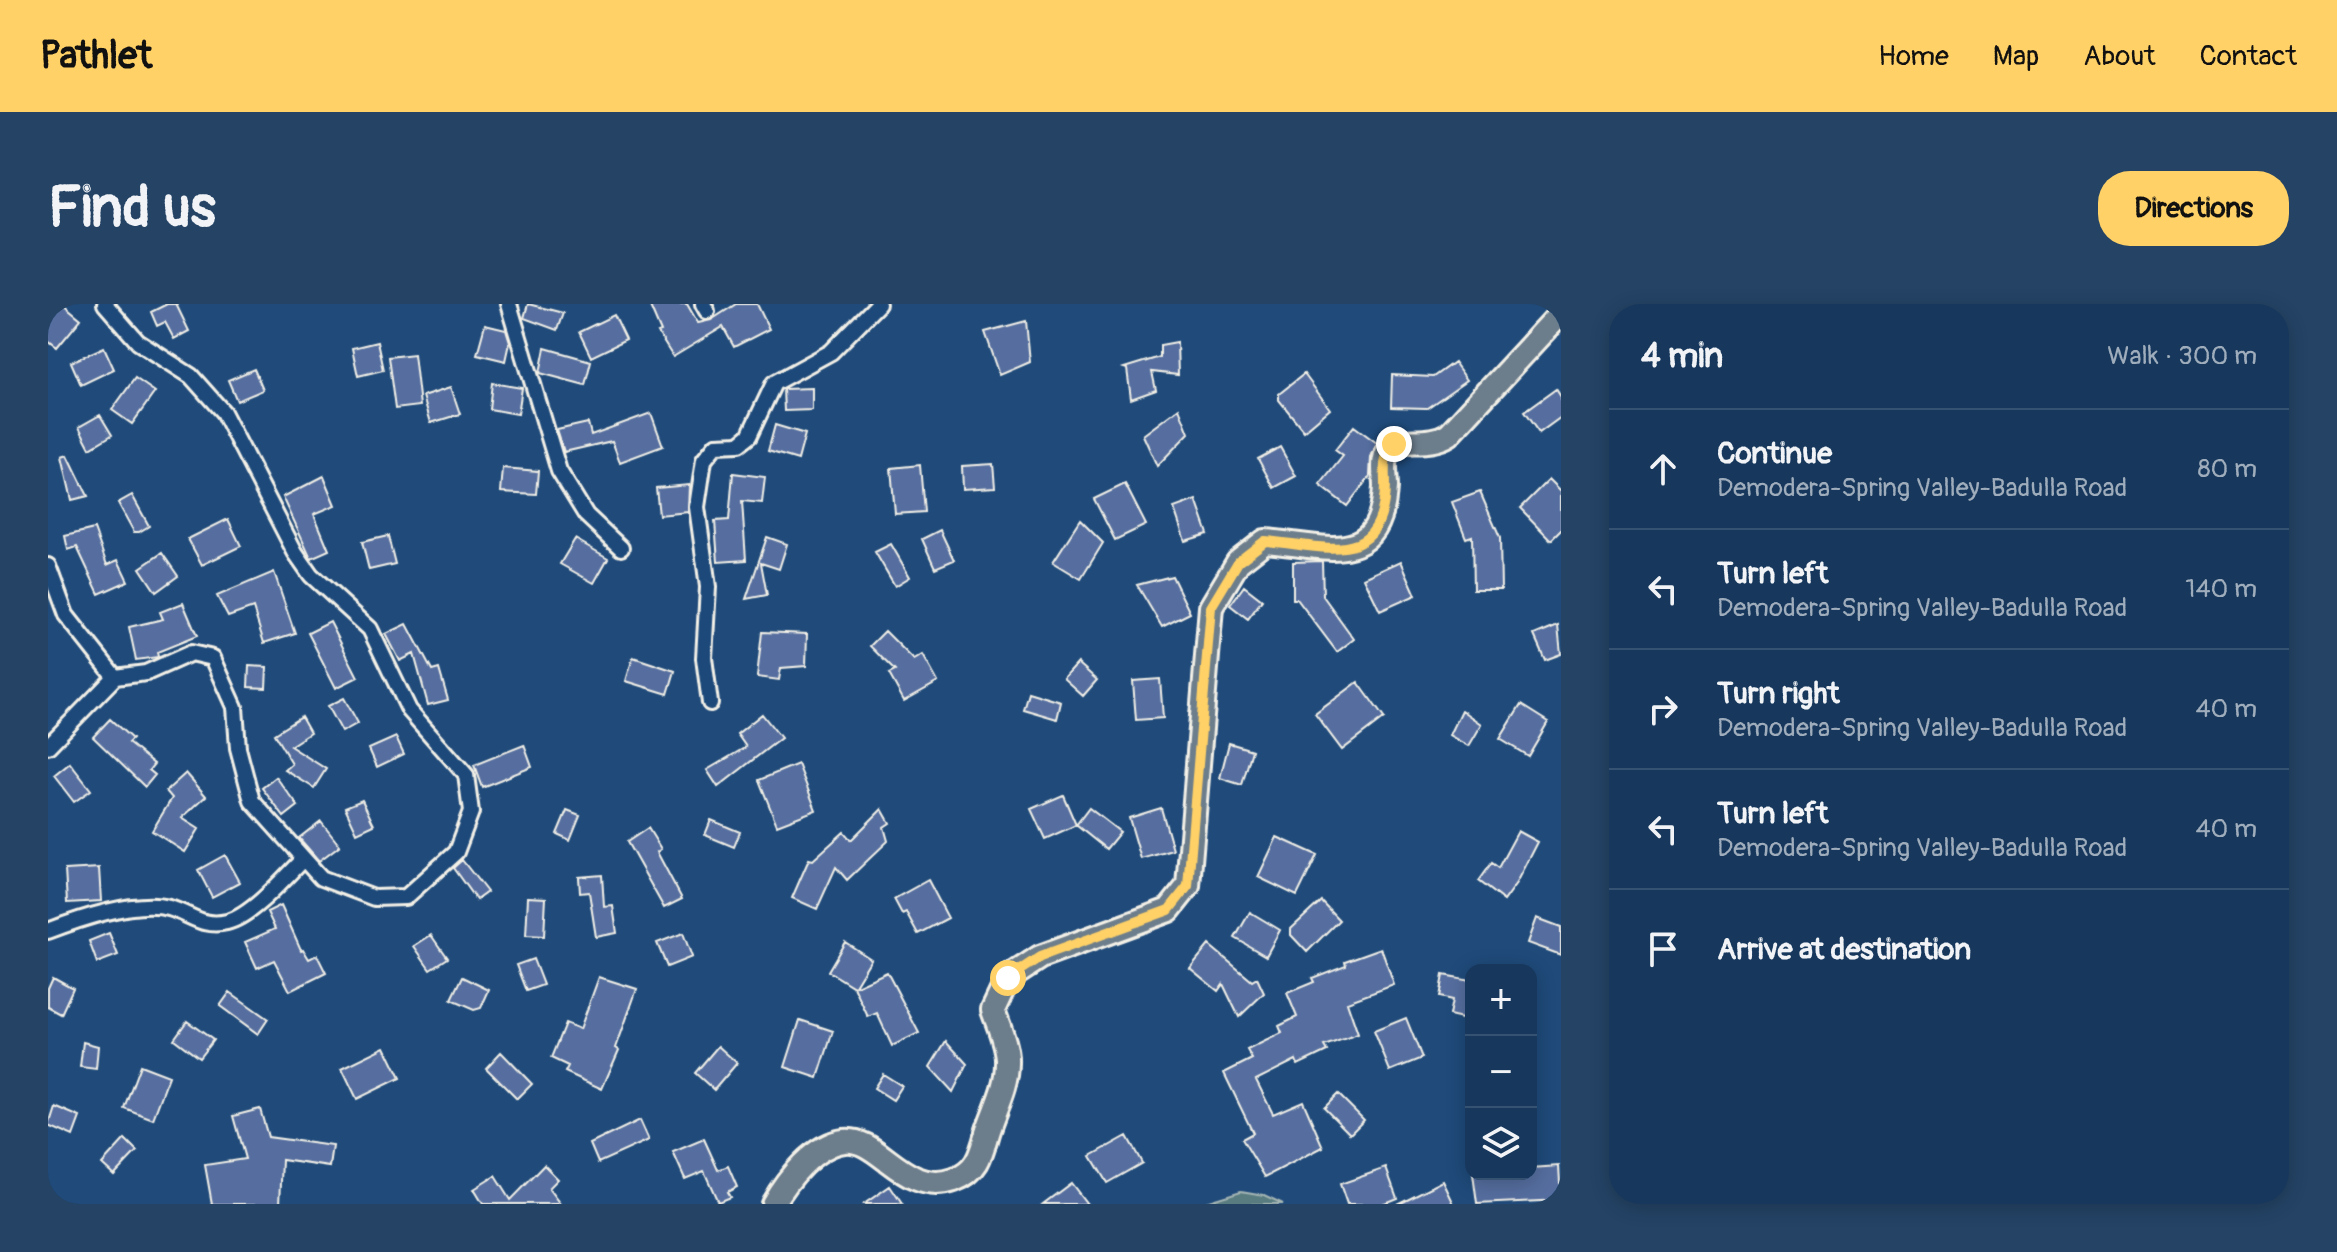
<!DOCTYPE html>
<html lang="en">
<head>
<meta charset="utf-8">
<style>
	body { margin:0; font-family:Pangolin,sans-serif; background:#244365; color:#f1f3f6 }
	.controls { position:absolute; right:24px; bottom:24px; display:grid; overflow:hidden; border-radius:16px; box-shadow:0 4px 20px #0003 }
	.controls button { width:72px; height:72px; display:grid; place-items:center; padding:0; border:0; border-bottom:2px solid #365272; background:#17385c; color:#f1f3f6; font:40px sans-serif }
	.stop { position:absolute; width:24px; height:24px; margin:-18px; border:6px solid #ffd166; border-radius:50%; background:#fff }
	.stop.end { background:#ffd166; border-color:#fff; box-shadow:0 2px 8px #0008 }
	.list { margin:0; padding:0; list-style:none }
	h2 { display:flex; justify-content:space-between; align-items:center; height:104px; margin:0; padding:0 32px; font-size:34px }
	h2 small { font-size:26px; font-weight:400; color:#9eacbb }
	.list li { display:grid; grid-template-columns:52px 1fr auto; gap:24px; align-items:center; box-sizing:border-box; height:120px; padding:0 32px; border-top:2px solid #365272 }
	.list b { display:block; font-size:30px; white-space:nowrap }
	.list p { margin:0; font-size:26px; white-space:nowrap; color:#9eacbb }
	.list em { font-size:26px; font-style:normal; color:#9eacbb }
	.icon { flex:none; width:44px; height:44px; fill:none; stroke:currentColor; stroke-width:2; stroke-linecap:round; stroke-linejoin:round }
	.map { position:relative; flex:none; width:1513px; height:900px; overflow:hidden; border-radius:32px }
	header { display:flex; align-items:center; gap:48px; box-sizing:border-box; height:112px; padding:0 40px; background:#ffd166; color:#111 }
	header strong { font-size:38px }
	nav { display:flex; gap:44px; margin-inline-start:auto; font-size:28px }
	.intro { display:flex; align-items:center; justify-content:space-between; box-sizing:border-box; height:192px; padding:0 48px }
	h1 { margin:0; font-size:56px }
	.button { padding:20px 36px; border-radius:32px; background:#ffd166; color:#111; font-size:28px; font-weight:700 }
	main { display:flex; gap:48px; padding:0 48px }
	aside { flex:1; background:#17385c; border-radius:32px; box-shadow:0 4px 20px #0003 }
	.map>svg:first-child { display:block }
	.green { fill:#587b80; stroke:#a6b6b4; stroke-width:2 }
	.building { fill:#546e9f; stroke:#f4f1e8; stroke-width:2 }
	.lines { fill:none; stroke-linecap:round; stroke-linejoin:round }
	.minor-casing { stroke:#f4f1e8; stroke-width:20 }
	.primary-casing { stroke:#f4f1e8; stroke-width:28 }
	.minor { stroke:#1f4a7a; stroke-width:14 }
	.primary { stroke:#6c7d8c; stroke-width:22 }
	.route { stroke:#ffd166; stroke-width:10 }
</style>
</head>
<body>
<header>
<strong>Pathlet</strong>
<nav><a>Home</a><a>Map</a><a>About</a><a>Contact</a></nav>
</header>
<div class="intro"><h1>Find us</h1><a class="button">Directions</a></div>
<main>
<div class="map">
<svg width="1513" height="900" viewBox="0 0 1513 900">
	<rect width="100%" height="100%" fill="#1f4a7a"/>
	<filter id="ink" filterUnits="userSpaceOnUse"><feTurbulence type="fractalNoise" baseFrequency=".0125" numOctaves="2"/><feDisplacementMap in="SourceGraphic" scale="16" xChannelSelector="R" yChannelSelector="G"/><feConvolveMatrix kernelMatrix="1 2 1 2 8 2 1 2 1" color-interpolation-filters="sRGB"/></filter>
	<g filter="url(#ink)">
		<path class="green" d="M 1193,887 L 1216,891 L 1235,900 L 1151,900 Z"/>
		<path class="building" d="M 9,0 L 15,0 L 33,15 L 9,44 L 0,37 L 0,12 Z
			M 119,0 L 128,0 L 141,27 L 126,35 L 117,18 L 109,22 L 103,8 Z
			M 480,0 L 515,9 L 509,26 L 476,14 Z
			M 601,0 L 639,0 L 650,19 L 663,16 L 688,0 L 709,0 L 721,25 L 686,43 L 675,23 L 625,53 L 610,29 L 613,28 Z
			M 566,11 L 578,36 L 543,53 L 531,28 Z
			M 978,17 L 982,58 L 952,71 L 937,28 Z
			M 437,21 L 458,26 L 462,39 L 458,57 L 429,50 Z
			M 329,38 L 335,66 L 310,72 L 304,44 Z
			M 1129,38 L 1130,71 L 1104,68 L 1108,86 L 1083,95 L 1079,65 L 1076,64 L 1112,53 L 1112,41 Z
			M 56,43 L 66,65 L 33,81 L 23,58 Z
			M 497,44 L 543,57 L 537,81 L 492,69 Z
			M 366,50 L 372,102 L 347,105 L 340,53 Z
			M 1406,58 L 1419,76 L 1379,104 L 1343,103 L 1344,71 L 1385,73 Z
			M 206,65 L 215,86 L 189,97 L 180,76 Z
			M 1256,70 L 1282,105 L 1256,127 L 1231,96 L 1231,90 Z
			M 87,74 L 107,88 L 84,120 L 64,106 Z
			M 444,79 L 474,84 L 470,110 L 441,105 Z
			M 403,83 L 412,110 L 383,119 L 375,92 Z
			M 764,84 L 764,106 L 736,107 L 735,85 Z
			M 1508,85 L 1513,93 L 1513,113 L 1491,129 L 1476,108 Z
			M 1131,104 L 1141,129 L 1109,162 L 1095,131 Z
			M 603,109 L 615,142 L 572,158 L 564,137 L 516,148 L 509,126 L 540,119 L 543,131 Z
			M 52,111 L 64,131 L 42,144 L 31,123 Z
			M 727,121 L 757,130 L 750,156 L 720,147 Z
			M 1306,122 L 1329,139 L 1323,153 L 1322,172 L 1299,202 L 1272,181 L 1295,152 L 1287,146 Z
			M 1232,143 L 1248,172 L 1226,184 L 1210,155 Z
			M 20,151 L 40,192 L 24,196 L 14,153 Z
			M 945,160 L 947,183 L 915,185 L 914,162 Z
			M 872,161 L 876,208 L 847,210 L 843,164 Z
			M 455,164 L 490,167 L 488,190 L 453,188 Z
			M 685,169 L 717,173 L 714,199 L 694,197 L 698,256 L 670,258 L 667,217 L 681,216 Z
			M 276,172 L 288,201 L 266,210 L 281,246 L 263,254 L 235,193 Z
			M 1501,175 L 1513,187 L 1513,226 L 1503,236 L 1472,204 Z
			M 1077,180 L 1098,221 L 1067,236 L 1046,195 Z
			M 641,181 L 640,208 L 611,211 L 608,184 Z
			M 1432,188 L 1452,234 L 1453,286 L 1425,286 L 1424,232 L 1418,234 L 1404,198 Z
			M 84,191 L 101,222 L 91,228 L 86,228 L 70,199 Z
			M 1148,196 L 1160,230 L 1137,237 L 1126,204 Z
			M 180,215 L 193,242 L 154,261 L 140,235 Z
			M 1032,216 L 1055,239 L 1033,275 L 1005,258 Z
			M 46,225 L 59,261 L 70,256 L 80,277 L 51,290 L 29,243 L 20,246 L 17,232 Z
			M 892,226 L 906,256 L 887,264 L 874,235 Z
			M 340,232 L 347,260 L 321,266 L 314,238 Z
			M 719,233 L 739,240 L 731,265 L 713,259 L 719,291 L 698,295 Z
			M 527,235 L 560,254 L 546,279 L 512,260 Z
			M 843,240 L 862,273 L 847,282 L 827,248 Z
			M 114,249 L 130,272 L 108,288 L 92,264 Z
			M 1274,257 L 1275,292 L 1306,335 L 1289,348 L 1249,295 L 1245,295 L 1245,258 Z
			M 1353,257 L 1368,291 L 1332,307 L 1316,274 Z
			M 226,268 L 247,329 L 216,339 L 205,304 L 180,313 L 169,292 Z
			M 1124,272 L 1142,309 L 1114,323 L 1089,281 Z
			M 1196,282 L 1214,296 L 1200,315 L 1182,301 Z
			M 135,299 L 149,332 L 109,348 L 110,353 L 88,356 L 81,323 L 115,315 L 112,308 Z
			M 282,318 L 310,373 L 288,384 L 260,329 Z
			M 359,320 L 384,367 L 391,365 L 400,396 L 380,401 L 366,350 L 352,357 L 338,330 Z
			M 1510,321 L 1513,350 L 1497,356 L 1486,331 Z
			M 837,327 L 866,356 L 875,351 L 890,378 L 856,397 L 841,370 L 847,367 L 822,342 Z
			M 714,328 L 759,330 L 758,362 L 733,364 L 731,376 L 709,373 Z
			M 585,353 L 627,367 L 620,390 L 578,377 Z
			M 1030,359 L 1049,376 L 1035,392 L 1016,375 Z
			M 201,362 L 219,363 L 218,384 L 200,383 Z
			M 1112,375 L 1115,414 L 1088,416 L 1085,377 Z
			M 1310,378 L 1336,414 L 1294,446 L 1267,410 Z
			M 980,388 L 1013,398 L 1009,415 L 975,405 Z
			M 296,394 L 310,419 L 294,428 L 280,402 Z
			M 1473,401 L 1500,418 L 1480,452 L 1452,435 Z
			M 1414,406 L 1434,420 L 1421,442 L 1402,431 Z
			M 714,410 L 733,434 L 670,483 L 659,466 L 698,443 L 689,430 Z
			M 253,413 L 262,429 L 242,442 L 278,465 L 266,484 L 237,466 L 244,460 L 226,430 Z
			M 62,415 L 84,435 L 80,439 L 106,460 L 101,466 L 107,471 L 97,483 L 45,433 Z
			M 348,433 L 356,450 L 329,463 L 321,445 Z
			M 1181,439 L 1204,446 L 1194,481 L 1172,474 Z
			M 476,441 L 484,463 L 434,483 L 426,461 Z
			M 22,459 L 43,486 L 26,498 L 6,472 Z
			M 750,460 L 768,506 L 729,521 L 711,476 Z
			M 138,469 L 158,492 L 134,514 L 151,525 L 137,548 L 104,527 L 124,494 L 118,487 Z
			M 228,473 L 250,502 L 236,513 L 214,484 Z
			M 1015,491 L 1028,521 L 997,535 L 983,505 Z
			M 314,496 L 326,521 L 309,529 L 297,503 Z
			M 1041,504 L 1072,528 L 1058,545 L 1028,521 Z
			M 1113,504 L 1125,546 L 1093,555 L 1081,514 Z
			M 834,505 L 842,519 L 836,523 L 840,537 L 799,576 L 788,563 L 769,605 L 744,594 L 761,555 L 765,556 L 796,528 L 803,536 Z
			M 519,506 L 532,511 L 522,536 L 509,530 Z
			M 663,516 L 692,528 L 686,543 L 657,531 Z
			M 273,517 L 292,541 L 271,557 L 251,534 Z
			M 600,524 L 613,545 L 609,548 L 634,595 L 616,604 L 579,538 Z
			M 1470,527 L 1490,538 L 1469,579 L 1456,597 L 1430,577 L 1443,559 L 1450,564 Z
			M 1229,533 L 1269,551 L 1249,592 L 1210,573 Z
			M 177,551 L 192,578 L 164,593 L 150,566 Z
			M 414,556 L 439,588 L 428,596 L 405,564 Z
			M 51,564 L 53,597 L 19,599 L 17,566 Z
			M 554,571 L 556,603 L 565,602 L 569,629 L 548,633 L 541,588 L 532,589 L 531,573 Z
			M 880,576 L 900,614 L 870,630 L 858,608 L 854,610 L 846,595 Z
			M 480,593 L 498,594 L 496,632 L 478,631 Z
			M 1273,597 L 1291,616 L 1259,648 L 1243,631 L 1243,625 Z
			M 233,601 L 253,646 L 255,645 L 261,655 L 269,651 L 278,669 L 242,687 L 226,656 L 209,664 L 197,638 L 227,625 L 219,608 Z
			M 1202,608 L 1232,626 L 1218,652 L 1187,634 Z
			M 1489,614 L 1513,623 L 1513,651 L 1480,639 Z
			M 61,629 L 70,651 L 49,659 L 41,637 Z
			M 635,629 L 644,653 L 619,663 L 609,639 Z
			M 383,631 L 399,654 L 382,665 L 366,642 Z
			M 797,638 L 823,655 L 806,683 L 780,667 Z
			M 1161,641 L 1204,677 L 1209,674 L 1216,689 L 1191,713 L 1175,680 L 1170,687 L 1142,664 Z
			M 1333,644 L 1346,681 L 1299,698 L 1310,730 L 1276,742 L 1279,747 L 1250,761 L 1248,756 L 1208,776 L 1225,810 L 1255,797 L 1275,843 L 1217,873 L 1194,835 L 1205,829 L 1176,769 L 1204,755 L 1199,746 L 1234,729 L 1231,722 L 1249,713 L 1239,689 L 1266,678 L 1264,674 L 1298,661 L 1297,657 Z
			M 485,655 L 495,681 L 478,687 L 468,661 Z
			M 839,668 L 871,729 L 844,742 L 829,709 L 820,713 L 806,683 Z
			M 1395,671 L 1423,676 L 1423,716 L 1401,711 L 1404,696 L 1391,693 Z
			M 5,673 L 25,684 L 13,710 L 0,703 L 0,684 Z
			M 414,673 L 441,686 L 433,704 L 426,706 L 403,696 Z
			M 551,673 L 589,685 L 568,744 L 571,746 L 554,785 L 517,768 L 520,762 L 503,754 L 517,719 L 532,725 Z
			M 182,688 L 220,715 L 210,730 L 172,702 Z
			M 1358,714 L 1374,754 L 1342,767 L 1326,727 Z
			M 752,716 L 785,727 L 770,774 L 737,763 Z
			M 139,717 L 165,736 L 151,754 L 126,735 Z
			M 898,737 L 919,760 L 905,788 L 882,763 Z
			M 35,738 L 50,742 L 48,765 L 32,763 Z
			M 670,742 L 689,759 L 666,786 L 647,769 Z
			M 337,743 L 352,774 L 309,795 L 294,764 Z
			M 453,748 L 484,780 L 469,795 L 438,764 Z
			M 92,761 L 121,772 L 105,815 L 76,804 Z
			M 835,770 L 854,782 L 845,796 L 826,784 Z
			M 1290,790 L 1316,816 L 1302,830 L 1276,804 Z
			M 6,802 L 32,813 L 25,832 L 0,821 Z
			M 212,805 L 220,833 L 285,842 L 282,863 L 234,856 L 232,900 L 164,900 L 157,861 L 197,855 L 185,812 Z
			M 592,816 L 601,836 L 550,859 L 542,840 Z
			M 1079,832 L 1094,859 L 1059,879 L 1043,852 Z
			M 77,835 L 89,847 L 66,871 L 54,860 Z
			M 656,835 L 670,866 L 680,862 L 689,883 L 679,888 L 682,893 L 670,898 L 656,867 L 637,875 L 625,848 Z
			M 496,861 L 510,875 L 501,884 L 513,900 L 435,900 L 426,885 L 447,872 L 462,896 Z
			M 1511,862 L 1513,896 L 1429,900 L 1425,870 L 1483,870 L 1483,864 Z
			M 1338,864 L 1349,894 L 1334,900 L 1299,900 L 1292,880 Z
			M 1395,877 L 1406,900 L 1349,900 Z
			M 1023,879 L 1039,900 L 995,900 Z
			M 842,882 L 854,900 L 816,900 Z"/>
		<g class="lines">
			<defs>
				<path id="minor" d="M 461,0 L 511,167 L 538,211 L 573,244
					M 655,0 L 659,7
					M 0,262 L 18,311 L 67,373 L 98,369 L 143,349 L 165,354 L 187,403 L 190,444 L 204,497 L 273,574 L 326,594 L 358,593 L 408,548 L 423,508 L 418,471 L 361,406 L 322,325 L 263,271 L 247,248 L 175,108 L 143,72 L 90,38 L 57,0
					M 662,399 L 656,354 L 660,283 L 649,203 L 656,156 L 668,141 L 691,140 L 701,132 L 726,79 L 783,48 L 830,0
					M 0,442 L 67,373
					M 0,627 C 31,615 88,595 121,604 C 143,610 154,624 179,618 C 204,612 237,573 255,555"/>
				<path id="primary" d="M 725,900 C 739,875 766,841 796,837 C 831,832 856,893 906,876 C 929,868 933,851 939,829 C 946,806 959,784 959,759 C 960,742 950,721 945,706 L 960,674 L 992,653 L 1121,606 L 1140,582 L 1163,303 L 1190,258 L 1217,237 C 1275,241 1333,267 1337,183 C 1337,169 1332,154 1344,142 C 1354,133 1381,143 1401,130 L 1513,9"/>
			</defs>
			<use href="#minor" class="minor-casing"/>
			<use href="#primary" class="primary-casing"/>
			<use href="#minor" class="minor"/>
			<use href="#primary" class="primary"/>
		</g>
	</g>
	<g class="lines" filter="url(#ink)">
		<path class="route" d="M 960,674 L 992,653 L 1121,606 L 1140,582 L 1163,303 L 1190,258 L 1217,237 C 1274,241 1336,267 1337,181 C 1337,165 1334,154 1346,140"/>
	</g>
</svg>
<div class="controls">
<button>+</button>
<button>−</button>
<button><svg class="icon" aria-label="layers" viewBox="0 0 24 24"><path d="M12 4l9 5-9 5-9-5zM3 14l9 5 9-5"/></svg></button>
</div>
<div class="stop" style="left:960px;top:674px"></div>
<div class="stop end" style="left:1346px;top:140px"></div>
</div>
<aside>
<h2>4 min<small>Walk · 300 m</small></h2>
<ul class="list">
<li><svg class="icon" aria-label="ahead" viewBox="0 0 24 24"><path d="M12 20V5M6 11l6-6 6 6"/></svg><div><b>Continue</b><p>Demodera-Spring Valley-Badulla Road</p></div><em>80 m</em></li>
<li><svg class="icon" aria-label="left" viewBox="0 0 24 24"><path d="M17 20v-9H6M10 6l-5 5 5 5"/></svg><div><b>Turn left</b><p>Demodera-Spring Valley-Badulla Road</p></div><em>140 m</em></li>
<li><svg class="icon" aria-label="right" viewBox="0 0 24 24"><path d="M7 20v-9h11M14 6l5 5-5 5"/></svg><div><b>Turn right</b><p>Demodera-Spring Valley-Badulla Road</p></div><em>40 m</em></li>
<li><svg class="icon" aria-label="left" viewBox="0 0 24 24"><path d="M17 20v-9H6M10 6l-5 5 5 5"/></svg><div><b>Turn left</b><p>Demodera-Spring Valley-Badulla Road</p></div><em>40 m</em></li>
<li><svg class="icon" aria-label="arrive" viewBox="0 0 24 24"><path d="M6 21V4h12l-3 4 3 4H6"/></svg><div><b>Arrive at destination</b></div></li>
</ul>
</aside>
</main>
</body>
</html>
